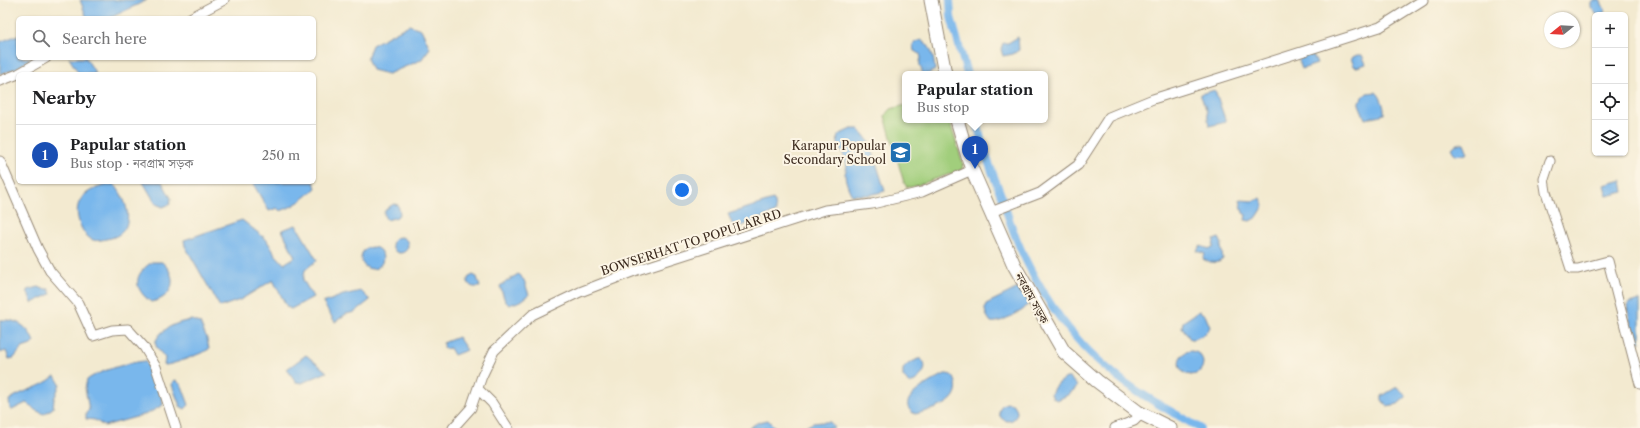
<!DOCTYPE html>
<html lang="en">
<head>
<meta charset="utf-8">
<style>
	body { margin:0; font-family:"Libre Caslon Text","Noto Serif Bengali",serif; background:#f6f6f6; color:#202124 }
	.controls { position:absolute; right:12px; top:12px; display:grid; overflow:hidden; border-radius:6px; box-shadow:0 1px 3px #0004 }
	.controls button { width:36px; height:36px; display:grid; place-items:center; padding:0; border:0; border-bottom:1px solid #e0e0e0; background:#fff; color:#202124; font:20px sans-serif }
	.compass { position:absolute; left:1544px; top:12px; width:36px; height:36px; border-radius:50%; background:#fff; box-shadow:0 1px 3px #0004; rotate:252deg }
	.you { position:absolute; left:682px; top:190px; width:14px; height:14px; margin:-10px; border:3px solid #fff; border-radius:50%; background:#1a73e8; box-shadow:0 0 0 6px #1a73e833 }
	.badge { display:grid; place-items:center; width:26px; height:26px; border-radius:50%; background:#0f766e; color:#fff; font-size:13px; font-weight:700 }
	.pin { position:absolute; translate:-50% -33px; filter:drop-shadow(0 1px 2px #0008) }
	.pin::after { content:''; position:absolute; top:21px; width:14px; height:12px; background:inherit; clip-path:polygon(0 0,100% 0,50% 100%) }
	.popup { position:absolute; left:902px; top:71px; width:146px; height:52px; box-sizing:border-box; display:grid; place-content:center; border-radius:6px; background:#fff; filter:drop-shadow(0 1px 3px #0005); font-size:13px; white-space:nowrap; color:#757577 }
	.popup b { font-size:15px; color:#202124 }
	.popup::after { content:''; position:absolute; left:50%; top:100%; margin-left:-8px; border:8px solid transparent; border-top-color:#fff }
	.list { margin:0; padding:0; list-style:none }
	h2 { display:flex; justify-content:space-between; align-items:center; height:52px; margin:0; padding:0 16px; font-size:17px }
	h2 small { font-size:13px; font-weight:400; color:#757577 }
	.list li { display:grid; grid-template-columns:26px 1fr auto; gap:12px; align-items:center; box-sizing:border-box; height:60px; padding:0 16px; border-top:1px solid #e0e0e0 }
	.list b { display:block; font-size:15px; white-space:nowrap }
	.list p { margin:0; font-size:13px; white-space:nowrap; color:#757577 }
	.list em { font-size:13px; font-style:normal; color:#757577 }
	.icon { flex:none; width:22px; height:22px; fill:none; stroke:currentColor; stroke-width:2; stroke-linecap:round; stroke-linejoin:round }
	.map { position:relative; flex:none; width:1640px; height:428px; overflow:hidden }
	.search { position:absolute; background:#fff; box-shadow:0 1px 3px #0004; left:16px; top:16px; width:300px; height:44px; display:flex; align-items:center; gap:10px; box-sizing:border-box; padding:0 14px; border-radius:6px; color:#757577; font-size:15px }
	.panel { position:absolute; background:#fff; box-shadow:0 1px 3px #0004; left:16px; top:72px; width:300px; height:112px; border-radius:6px }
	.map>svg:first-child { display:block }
	.green { fill:#a1ce7b; stroke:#6e7c4c }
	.water { fill:#79b7ec; stroke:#5a7085 }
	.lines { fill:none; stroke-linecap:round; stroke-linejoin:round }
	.canal { stroke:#79b7ec; stroke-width:8 }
	.minor-casing { stroke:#978a77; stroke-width:11 }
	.secondary-casing { stroke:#978a77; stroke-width:15 }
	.minor { stroke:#fff; stroke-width:9 }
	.secondary { stroke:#fff; stroke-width:13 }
	.labels { text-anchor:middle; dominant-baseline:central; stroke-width:4; stroke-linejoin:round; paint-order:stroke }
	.poi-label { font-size:12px; fill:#3b2a1e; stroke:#fcf5e5; text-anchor:end }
	.street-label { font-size:12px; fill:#3b2a1e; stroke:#fcf5e5 }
</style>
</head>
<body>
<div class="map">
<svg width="1640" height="428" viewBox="0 0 1640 428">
	<rect width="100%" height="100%" fill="#fcf5e5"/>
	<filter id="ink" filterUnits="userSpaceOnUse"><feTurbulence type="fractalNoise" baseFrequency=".025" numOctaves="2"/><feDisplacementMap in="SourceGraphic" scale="8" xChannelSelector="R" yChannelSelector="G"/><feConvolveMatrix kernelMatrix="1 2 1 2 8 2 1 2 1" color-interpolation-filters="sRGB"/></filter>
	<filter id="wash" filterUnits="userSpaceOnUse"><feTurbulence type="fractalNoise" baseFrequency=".012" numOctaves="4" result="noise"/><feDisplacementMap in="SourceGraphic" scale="16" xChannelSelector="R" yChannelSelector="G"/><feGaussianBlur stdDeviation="0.9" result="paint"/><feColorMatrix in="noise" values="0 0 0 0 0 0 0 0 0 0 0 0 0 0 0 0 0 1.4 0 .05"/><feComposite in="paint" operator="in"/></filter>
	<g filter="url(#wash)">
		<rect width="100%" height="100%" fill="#f3ead0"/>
		<path class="green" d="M 905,105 L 905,120 L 949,120 L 963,163 L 962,170 L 912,187 L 907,187 L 904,183 L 885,116 L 891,109 Z"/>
		<path class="water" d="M 80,0 L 147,0 L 110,18 L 87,18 Z
			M 1593,0 L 1600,0 L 1605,10 L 1604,13 L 1597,15 L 1591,7 L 1591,2 Z
			M 409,25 L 421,29 L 430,48 L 421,60 L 388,74 L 372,70 L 367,58 L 372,45 Z
			M 18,35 L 18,58 L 32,58 L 15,69 L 0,74 L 0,42 Z
			M 1018,37 L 1019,50 L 1013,54 L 1003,56 L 1001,49 L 1003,43 L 1008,43 Z
			M 921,40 C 932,44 934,60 935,70 L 928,74 L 923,74 C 921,67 918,65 921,58 L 920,54 L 914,51 L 913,46 L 915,42 Z
			M 1311,54 L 1313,55 L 1317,64 L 1302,69 L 1298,58 Z
			M 1357,55 L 1362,55 L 1366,64 L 1357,67 L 1354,66 L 1351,58 Z
			M 69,58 L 86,58 L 96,74 L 79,74 Z
			M 1215,90 L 1226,122 L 1209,126 L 1207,111 L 1200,94 Z
			M 1376,92 C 1381,96 1385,108 1384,114 L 1365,119 L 1359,104 L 1359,101 L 1367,93 Z
			M 851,129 L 859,129 L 870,143 L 885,191 L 870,195 L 852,195 C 849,191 845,180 845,174 C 846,169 848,167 846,162 C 844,152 835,146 838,135 Z
			M 1462,143 L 1464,143 L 1468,153 L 1455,155 L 1451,148 L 1457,144 Z
			M 1622,180 L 1624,192 L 1607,196 L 1604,185 Z
			M 143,182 L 162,182 L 171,198 L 170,204 L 163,207 L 156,204 Z
			M 252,182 L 314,182 L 316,188 C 306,197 294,207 280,211 L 277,208 L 269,211 Z
			M 114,184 C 129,201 138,235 106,239 C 101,240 96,242 91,239 C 85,236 81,228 79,222 C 71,196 92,187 114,184 Z
			M 1261,198 L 1264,206 L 1257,217 L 1250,221 L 1245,220 L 1246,215 L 1243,213 L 1240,200 L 1254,201 Z
			M 773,200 L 775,203 L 776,212 L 739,227 L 734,228 L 728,214 Z
			M 394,204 L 398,205 L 400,213 L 397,217 L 387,220 C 380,212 387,208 394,204 Z
			M 242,220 L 266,239 L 275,254 L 284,264 L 295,257 L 282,230 L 296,225 L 317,260 L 305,270 L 303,280 L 313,297 L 291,309 L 287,307 L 273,280 L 240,300 L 220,307 L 185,246 L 184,240 Z
			M392 245a8 8 0 1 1 16 0a8 8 0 1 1-16 0Z
			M 1219,238 L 1222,244 L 1221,247 L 1223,259 C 1219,264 1209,263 1203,259 L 1205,254 L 1197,251 L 1200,246 L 1210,249 L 1213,248 L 1214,240 Z
			M361 258a11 11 0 1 1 22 0a11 11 0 1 1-22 0Z
			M 152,262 L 162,262 C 179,277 174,298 151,302 C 133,288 133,275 152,262 Z
			M 518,274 L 524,280 L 529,295 L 521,301 L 509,305 L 505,301 L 500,286 Z
			M 473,275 L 477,277 L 480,287 C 473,287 471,288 467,281 L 469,277 Z
			M 39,287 L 43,289 L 49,289 L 51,294 L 32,303 L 27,290 Z
			M 1018,288 C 1037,304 1025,310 1009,317 C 1003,320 998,323 991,322 C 987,317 983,310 986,304 Z
			M 361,291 L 370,300 L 355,312 L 346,314 L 335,322 L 323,303 L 343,295 Z
			M 1640,300 L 1640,342 L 1636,342 L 1633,336 L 1627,306 L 1629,303 Z
			M 1199,311 L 1205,315 L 1210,327 C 1207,333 1197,340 1190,339 L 1182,327 L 1183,322 Z
			M 0,320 C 17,319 28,326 34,342 L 31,345 L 22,348 L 14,358 L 9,359 L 6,351 L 0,353 Z
			M 192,320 L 200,323 L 207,339 L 209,349 C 203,353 170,366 164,365 L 165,358 L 157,348 L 155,343 C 160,328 178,322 192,320 Z
			M 458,337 L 467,350 L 454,355 L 450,348 L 444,349 L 443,343 Z
			M1179 363a12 12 0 1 1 24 0a12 12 0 1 1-24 0Z
			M 306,355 L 327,372 L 302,383 L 296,382 L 287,369 Z
			M 918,359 L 921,359 C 931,369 919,379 910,384 L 903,377 L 903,369 L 908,364 Z
			M 145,361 C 151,370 153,380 158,390 C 160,395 163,398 163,405 L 147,414 L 104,426 L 95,420 L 86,419 L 86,413 L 89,410 L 85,388 L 87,380 C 98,371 130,362 145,361 Z
			M 945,374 C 952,374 954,376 956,383 C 961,404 931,410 915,414 C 890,400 936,379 945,374 Z
			M 55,376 L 60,384 L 54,399 L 53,408 L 44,414 L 35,410 L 30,405 L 26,403 L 12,410 L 10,409 L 9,400 C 25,389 39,389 55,376 Z
			M 1066,378 L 1070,378 L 1077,386 L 1075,389 L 1066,396 L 1057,400 L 1053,398 L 1051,394 L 1055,386 Z
			M 176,380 L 182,386 L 189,405 L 185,409 L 180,406 L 172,385 L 173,381 Z
			M 1397,387 L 1407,396 L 1398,404 L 1387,406 L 1382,400 L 1382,396 Z
			M999 412a9 9 0 1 1 18 0a9 9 0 1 1-18 0Z
			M 768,420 L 776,428 L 748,428 L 759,422 Z
			M 823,422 L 830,422 L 835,428 L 803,428 L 813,423 Z"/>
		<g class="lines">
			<path class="canal" d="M 950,0 L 951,17 L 967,74
				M 977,120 L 982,145 L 1004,203
				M 1006,210 C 1025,270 1060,329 1108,369 C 1136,393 1169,410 1200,428"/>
		</g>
	</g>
	<g filter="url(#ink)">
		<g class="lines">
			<defs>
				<path id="minor" d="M 190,18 L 224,0
					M 18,74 L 46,58
					M 0,81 L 18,74
					M 0,161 L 38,249 L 50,271 L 78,303 L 93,336 L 112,330 L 128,329 L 144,347 L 156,367 L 176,428
					M 1550,161 L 1544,179 L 1546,192 L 1571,269 L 1578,269 L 1608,261 L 1640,384
					M 991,212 L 1040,193 L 1078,165 L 1109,117 L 1153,99 L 1380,27 L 1423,0
					M 478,389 L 492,403 L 508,428
					M 453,428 L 471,408 L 482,376 L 494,351 L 532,315 L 580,292 L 637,270 L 825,210 L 872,204 L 922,192 L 972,170
					M 1115,428 L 1134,421 L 1141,414"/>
				<path id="secondary" d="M 931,0 L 945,74
					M 957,120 L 972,170 L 1014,265 L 1064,352 L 1097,381 L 1138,412 L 1170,428"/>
			</defs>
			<use href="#minor" class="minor-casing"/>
			<use href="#secondary" class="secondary-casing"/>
			<use href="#minor" class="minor"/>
			<use href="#secondary" class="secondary"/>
		</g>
	</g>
	<defs>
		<symbol id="school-square" viewBox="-11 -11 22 22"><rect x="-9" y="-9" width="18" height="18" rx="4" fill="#1f6fb2" stroke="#fcf5e5"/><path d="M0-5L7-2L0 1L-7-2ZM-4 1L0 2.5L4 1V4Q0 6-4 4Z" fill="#fff"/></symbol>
	</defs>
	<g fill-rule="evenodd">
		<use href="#school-square" x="888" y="140" width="25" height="25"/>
	</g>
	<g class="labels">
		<g class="poi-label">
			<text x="886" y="145">Karapur Popular<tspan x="886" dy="14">Secondary School</tspan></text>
		</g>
		<g class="street-label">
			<text transform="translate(691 242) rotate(-18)">BOWSERHAT TO POPULAR RD</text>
			<text transform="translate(1032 298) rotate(61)">নবগ্রাম সড়ক</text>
		</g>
	</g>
</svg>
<div class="controls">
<button>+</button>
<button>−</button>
<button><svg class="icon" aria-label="locate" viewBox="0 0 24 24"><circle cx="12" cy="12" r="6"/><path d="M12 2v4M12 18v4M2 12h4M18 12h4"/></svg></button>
<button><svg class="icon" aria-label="layers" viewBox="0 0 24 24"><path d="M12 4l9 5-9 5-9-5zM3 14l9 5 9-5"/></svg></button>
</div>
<svg class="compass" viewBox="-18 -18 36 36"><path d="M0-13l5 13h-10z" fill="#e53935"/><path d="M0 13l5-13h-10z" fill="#757577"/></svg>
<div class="you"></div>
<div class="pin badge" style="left:975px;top:169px;background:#1a4fb4">1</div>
<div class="popup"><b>Papular station</b>Bus stop</div>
<div class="search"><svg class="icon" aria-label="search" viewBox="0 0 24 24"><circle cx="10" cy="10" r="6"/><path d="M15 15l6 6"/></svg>Search here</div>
<section class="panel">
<h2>Nearby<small></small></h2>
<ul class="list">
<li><span class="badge" style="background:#1a4fb4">1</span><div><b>Papular station</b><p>Bus stop · নবগ্রাম সড়ক</p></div><em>250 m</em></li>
</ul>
</section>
</div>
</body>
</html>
